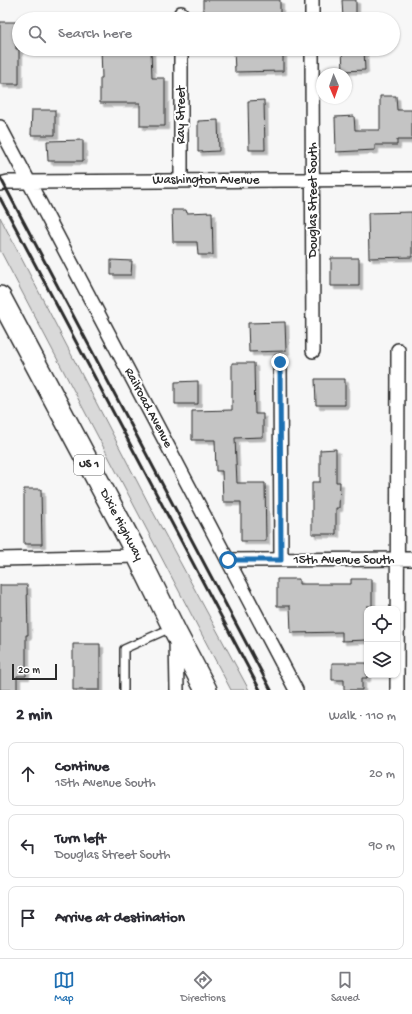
<!DOCTYPE html>
<html lang="en">
<head>
<meta charset="utf-8">
<style>
	body { margin:0; font-family:"Gochi Hand",sans-serif; background:#f7f7f7; color:#2b2b33 }
	.controls { position:absolute; right:12px; bottom:12px; display:grid; overflow:hidden; border-radius:8px; box-shadow:0 1px 3px #0004 }
	.controls button { width:36px; height:36px; display:grid; place-items:center; padding:0; border:0; border-bottom:1px solid #e1e1e2; background:#fff; color:#2b2b33; font:20px sans-serif }
	.compass { position:absolute; left:316px; top:68px; width:36px; height:36px; border-radius:50%; background:#fff; box-shadow:0 1px 3px #0004; rotate:178deg }
	.scale { position:absolute; left:12px; bottom:10px; width:45px; box-sizing:border-box; padding-left:4px; border:2px solid #2b2b2b; border-top:0; font-size:11px; line-height:14px; white-space:nowrap; color:#2b2b2b; -webkit-text-stroke:3px #fff; paint-order:stroke }
	.stop { position:absolute; width:12px; height:12px; margin:-9px; border:3px solid #1f6fb2; border-radius:50%; background:#fff }
	.stop.end { background:#1f6fb2; border-color:#fff; box-shadow:0 1px 4px #0008 }
	.list { margin:0; padding:0; list-style:none }
	h2 { display:flex; justify-content:space-between; align-items:center; height:52px; margin:0; padding:0 16px; font-size:17px }
	h2 small { font-size:13px; font-weight:400; color:#7c7c81 }
	.list li { display:grid; grid-template-columns:26px 1fr auto; gap:12px; align-items:center; box-sizing:border-box; height:64px; margin:0 8px 8px; padding:0 8px; border:1px solid #e1e1e2; border-radius:8px }
	.list b { display:block; font-size:15px; white-space:nowrap }
	.list p { margin:0; font-size:13px; white-space:nowrap; color:#7c7c81 }
	.list em { font-size:13px; font-style:normal; color:#7c7c81 }
	.icon { flex:none; width:22px; height:22px; fill:none; stroke:currentColor; stroke-width:2; stroke-linecap:round; stroke-linejoin:round }
	.map { position:relative; flex:none; width:412px; height:690px; overflow:hidden }
	.search { position:absolute; background:#fff; box-shadow:0 1px 3px #0004; left:12px; right:12px; top:12px; height:44px; display:flex; align-items:center; gap:10px; box-sizing:border-box; padding:0 14px; border-radius:22px; color:#7c7c81; font-size:15px }
	.sheet { height:268px; background:#fff }
	nav { display:flex; justify-content:space-around; align-items:center; box-sizing:border-box; height:56px; border-top:1px solid #e1e1e2; background:#fff; font-size:11px; color:#7c7c81 }
	nav a { display:grid; justify-items:center; gap:2px }
	nav .on { color:#1f6fb2 }
	.map>svg:first-child { display:block }
	.green { fill:#d9d9d9; stroke:#828282 }
	.building { fill:#c4c4c4; stroke:#2b2b2b; filter:url(#shadow) }
	.lines { fill:none; stroke-linecap:round; stroke-linejoin:round }
	.lane-casing { stroke:#2b2b2b; stroke-width:10 }
	.street-casing { stroke:#2b2b2b; stroke-width:16 }
	.primary-casing { stroke:#2b2b2b; stroke-width:24 }
	.lane { stroke:#fff; stroke-width:7 }
	.street { stroke:#fff; stroke-width:13 }
	.primary { stroke:#fff; stroke-width:21 }
	.rail { stroke:#2b2b2b; stroke-width:3 }
	.route { stroke:#1f6fb2; stroke-width:5 }
	.labels { text-anchor:middle; dominant-baseline:central; stroke-width:4; stroke-linejoin:round; paint-order:stroke }
	.shield { fill:#fff; stroke:#6b6b6b; stroke-width:1 }
	.shield-label { font-size:12px; font-weight:bold; fill:#2b2b2b }
	.street-label { font-size:13px; fill:#2b2b2b; stroke:#fff }
</style>
</head>
<body>
<div class="map">
<svg width="412" height="690" viewBox="0 0 412 690">
	<defs>
		<filter id="shadow"><feDropShadow dx="3.5" dy="3.5" stdDeviation="0" flood-color="#0004"/></filter>
	</defs>
	<rect width="100%" height="100%" fill="#f7f7f7"/>
	<filter id="ink" filterUnits="userSpaceOnUse"><feTurbulence type="fractalNoise" baseFrequency=".025" numOctaves="2"/><feDisplacementMap in="SourceGraphic" scale="8" xChannelSelector="R" yChannelSelector="G"/><feConvolveMatrix kernelMatrix="1 2 1 2 8 2 1 2 1" color-interpolation-filters="sRGB"/></filter>
	<g filter="url(#ink)">
		<path class="green" d="M 0,217 L 153,512 L 249,690 L 231,690 L 0,250 Z"/>
		<path class="building" d="M 203,0 L 280,0 L 280,19 L 203,19 Z
			M 342,0 L 356,0 L 356,19 L 343,19 Z
			M 0,22 L 16,22 L 16,49 L 19,49 L 19,84 L 0,84 Z
			M 101,49 L 151,49 L 152,78 L 165,78 L 165,126 L 140,126 L 140,103 L 100,103 L 100,78 L 102,78 Z
			M 234,49 L 283,49 L 283,71 L 235,72 Z
			M 342,49 L 364,49 L 365,70 L 343,71 Z
			M 380,96 L 396,96 L 397,110 L 412,110 L 412,140 L 397,140 L 397,145 L 375,145 L 375,150 L 336,152 L 335,117 L 354,116 L 355,130 L 380,130 Z
			M 264,100 L 265,150 L 249,150 L 248,101 Z
			M 32,110 L 55,110 L 55,135 L 31,135 Z
			M 218,120 L 219,151 L 198,152 L 198,121 Z
			M 83,140 L 83,161 L 48,161 L 47,141 Z
			M 172,210 L 186,210 L 187,213 L 212,212 L 213,255 L 198,255 L 197,242 L 173,242 Z
			M 412,212 L 412,257 L 369,258 L 368,213 Z
			M 331,258 L 359,258 L 359,286 L 331,286 Z
			M 111,260 L 132,261 L 131,275 L 111,275 Z
			M 285,322 L 286,351 L 249,352 L 248,323 Z
			M 232,363 L 254,363 L 255,414 L 263,414 L 263,437 L 235,438 L 237,483 L 265,483 L 266,541 L 241,541 L 241,502 L 223,502 L 222,471 L 216,471 L 215,440 L 192,440 L 192,411 L 232,410 Z
			M 315,379 L 345,379 L 345,405 L 316,405 Z
			M 198,381 L 198,404 L 175,404 L 175,382 Z
			M 336,449 L 336,482 L 340,482 L 339,508 L 336,508 L 336,534 L 312,534 L 312,482 L 320,482 L 320,450 Z
			M 24,489 L 41,489 L 42,544 L 24,544 Z
			M 277,579 L 299,579 L 299,584 L 351,584 L 351,579 L 372,579 L 372,606 L 367,606 L 367,640 L 342,641 L 342,632 L 291,633 L 290,606 L 277,606 Z
			M 0,585 L 27,585 L 28,635 L 26,635 L 26,676 L 17,676 L 17,690 L 0,690 Z
			M 73,644 L 100,644 L 100,690 L 73,690 Z
			M 332,663 L 367,663 L 367,678 L 362,678 L 362,690 L 344,690 L 344,680 L 332,680 Z"/>
		<g class="lines">
			<defs>
				<path id="lane" d="M 124,690 L 124,649 L 171,628"/>
				<path id="street" d="M 312,0 L 312,19
					M 181,13 L 181,19
					M 181,49 L 181,180
					M 312,49 L 313,351
					M 0,127 L 296,690
					M 0,184 L 8,182 L 29,182 L 412,179
					M 280,361 L 281,560
					M 0,559 L 138,556
					M 228,560 L 412,559
					M 176,639 L 177,690
					M 397,690 L 398,350"/>
				<path id="primary" d="M 0,297 L 138,556 L 176,633 L 206,690"/>
			</defs>
			<use href="#lane" class="lane-casing"/>
			<use href="#street" class="street-casing"/>
			<use href="#primary" class="primary-casing"/>
			<use href="#lane" class="lane"/>
			<use href="#street" class="street"/>
			<use href="#primary" class="primary"/>
			<path class="rail" d="M 0,177 L 271,690
				M 0,198 L 260,690"/>
		</g>
	</g>
	<g class="lines" filter="url(#ink)">
		<path class="route" d="M 228,560 L 281,560 L 280,362"/>
	</g>
	<g class="labels">
		<rect class="shield" x="74" y="455" width="30" height="20" rx="3"/>
		<g class="shield-label">
			<text x="89" y="465">US 1</text>
		</g>
		<g class="street-label">
			<text transform="translate(181 115) rotate(-90)">Ray Street</text>
			<text x="206" y="180">Washington Avenue</text>
			<text transform="translate(313 200) rotate(-90)">Douglas Street South</text>
			<text transform="translate(148 408) rotate(62)">Railroad Avenue</text>
			<text transform="translate(121 525) rotate(62)">Dixie Highway</text>
			<text x="344" y="560">15th Avenue South</text>
		</g>
	</g>
</svg>
<div class="controls">
<button><svg class="icon" aria-label="locate" viewBox="0 0 24 24"><circle cx="12" cy="12" r="6"/><path d="M12 2v4M12 18v4M2 12h4M18 12h4"/></svg></button>
<button><svg class="icon" aria-label="layers" viewBox="0 0 24 24"><path d="M12 4l9 5-9 5-9-5zM3 14l9 5 9-5"/></svg></button>
</div>
<svg class="compass" viewBox="-18 -18 36 36"><path d="M0-13l5 13h-10z" fill="#e53935"/><path d="M0 13l5-13h-10z" fill="#7c7c81"/></svg>
<div class="scale">20 m</div>
<div class="stop" style="left:228px;top:560px"></div>
<div class="stop end" style="left:280px;top:362px"></div>
<div class="search"><svg class="icon" aria-label="search" viewBox="0 0 24 24"><circle cx="10" cy="10" r="6"/><path d="M15 15l6 6"/></svg>Search here</div>
</div>
<section class="sheet">
<h2>2 min<small>Walk · 110 m</small></h2>
<ul class="list">
<li><svg class="icon" aria-label="ahead" viewBox="0 0 24 24"><path d="M12 20V5M6 11l6-6 6 6"/></svg><div><b>Continue</b><p>15th Avenue South</p></div><em>20 m</em></li>
<li><svg class="icon" aria-label="left" viewBox="0 0 24 24"><path d="M17 20v-9H6M10 6l-5 5 5 5"/></svg><div><b>Turn left</b><p>Douglas Street South</p></div><em>90 m</em></li>
<li><svg class="icon" aria-label="arrive" viewBox="0 0 24 24"><path d="M6 21V4h12l-3 4 3 4H6"/></svg><div><b>Arrive at destination</b></div></li>
</ul>
</section>
<nav>
<a class="on"><svg class="icon" aria-label="map" viewBox="0 0 24 24"><path d="M3 6l6-2 6 2 6-2v14l-6 2-6-2-6 2zM9 4v14M15 6v14"/></svg>Map</a>
<a><svg class="icon" aria-label="directions" viewBox="0 0 24 24"><path d="M12 3l9 9-9 9-9-9zM9 14v-3h6M13 9l2 2-2 2"/></svg>Directions</a>
<a><svg class="icon" aria-label="saved" viewBox="0 0 24 24"><path d="M7 4h10v16l-5-4-5 4z"/></svg>Saved</a>
</nav>
</body>
</html>
